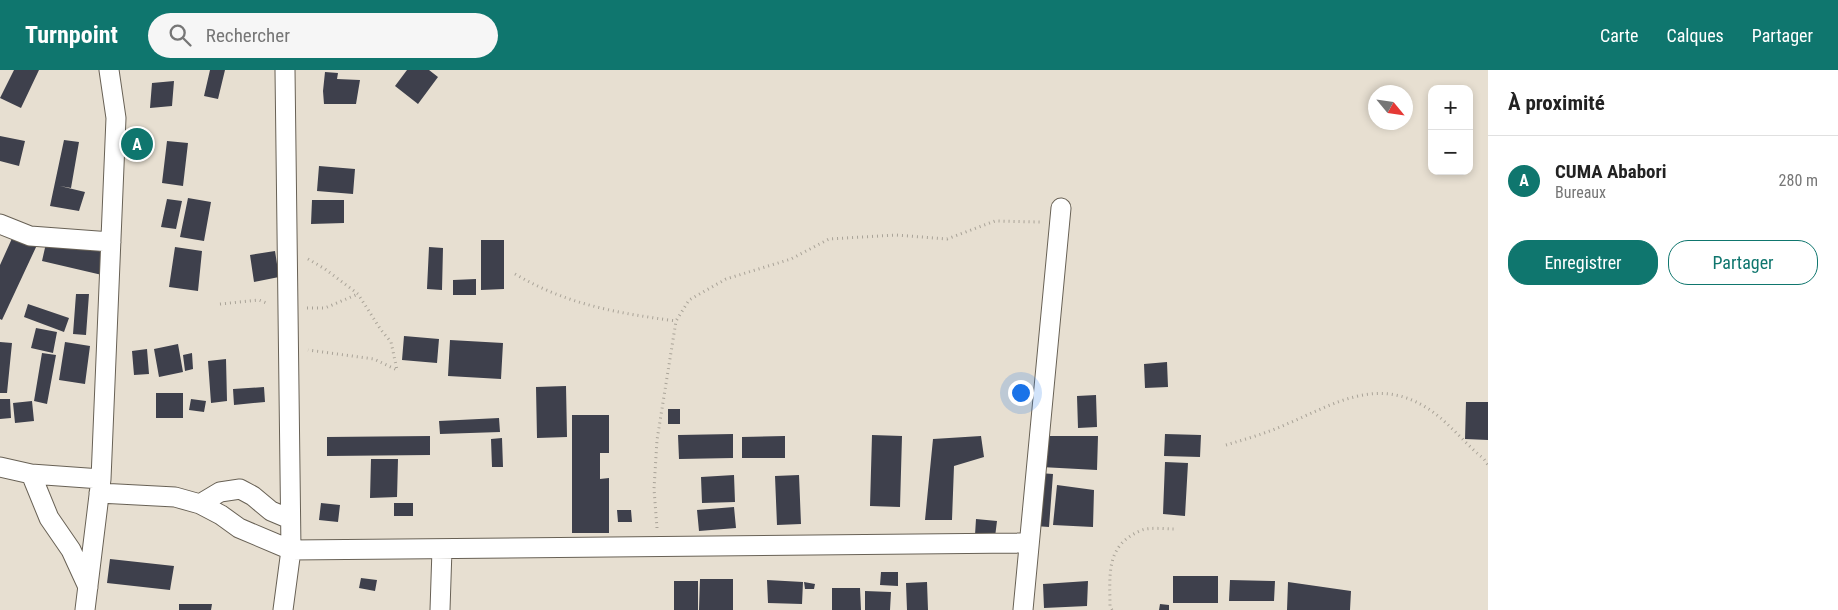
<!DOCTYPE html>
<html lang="fr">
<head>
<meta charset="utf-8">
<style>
	body { margin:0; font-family:"Roboto Condensed",sans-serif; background:#f6f6f6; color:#222 }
	.controls { position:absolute; right:15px; top:15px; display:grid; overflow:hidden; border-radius:10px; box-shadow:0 2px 8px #0003 }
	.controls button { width:45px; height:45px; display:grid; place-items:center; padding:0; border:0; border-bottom:1px solid #e0e0e0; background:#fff; color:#222; font:25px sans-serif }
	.compass { position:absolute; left:1368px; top:15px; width:45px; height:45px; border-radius:50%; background:#fff; box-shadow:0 2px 8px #0003; rotate:119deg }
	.you { position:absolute; left:1020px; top:322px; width:18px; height:18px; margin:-12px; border:4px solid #fff; border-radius:50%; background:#1a73e8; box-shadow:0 0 0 8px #1a73e833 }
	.badge { display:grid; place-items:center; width:32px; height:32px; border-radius:50%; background:#0f766e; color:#fff; font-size:16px; font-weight:700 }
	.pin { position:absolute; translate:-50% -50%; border:2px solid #fff; box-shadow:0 1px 5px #0006 }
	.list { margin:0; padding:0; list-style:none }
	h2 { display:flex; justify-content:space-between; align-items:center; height:65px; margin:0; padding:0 20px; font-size:21px }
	h2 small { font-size:16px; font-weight:400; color:#767676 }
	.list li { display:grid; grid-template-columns:32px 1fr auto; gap:15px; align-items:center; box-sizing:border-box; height:90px; padding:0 20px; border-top:1px solid #e0e0e0 }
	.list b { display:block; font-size:19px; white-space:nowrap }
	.list p { margin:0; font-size:16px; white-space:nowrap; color:#767676 }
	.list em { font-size:16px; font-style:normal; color:#767676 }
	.actions { display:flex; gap:10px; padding:15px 20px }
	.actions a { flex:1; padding:11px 0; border:1px solid #0f766e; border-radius:20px; text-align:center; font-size:18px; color:#0f766e }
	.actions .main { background:#0f766e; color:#fff }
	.icon { flex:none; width:28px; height:28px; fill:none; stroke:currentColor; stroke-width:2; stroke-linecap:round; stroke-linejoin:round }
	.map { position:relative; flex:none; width:1488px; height:540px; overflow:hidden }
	header { display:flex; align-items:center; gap:30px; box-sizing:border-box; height:70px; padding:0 25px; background:#0f766e; color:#fff }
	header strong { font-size:24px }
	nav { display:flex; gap:28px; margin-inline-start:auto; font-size:18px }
	.search { width:350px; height:45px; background:#f6f6f6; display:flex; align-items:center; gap:12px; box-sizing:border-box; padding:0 18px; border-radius:28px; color:#767676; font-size:19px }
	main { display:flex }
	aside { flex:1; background:#fff }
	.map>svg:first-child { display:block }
	.building { fill:#3e404c }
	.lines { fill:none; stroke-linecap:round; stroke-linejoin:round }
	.minor-casing { stroke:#686155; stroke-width:21 }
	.path { stroke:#a9a398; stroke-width:3; stroke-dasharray:1 4; stroke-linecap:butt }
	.minor { stroke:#fff; stroke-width:19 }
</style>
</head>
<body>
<header>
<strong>Turnpoint</strong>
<div class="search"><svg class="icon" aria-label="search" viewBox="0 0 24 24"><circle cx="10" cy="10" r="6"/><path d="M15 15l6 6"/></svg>Rechercher</div>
<nav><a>Carte</a><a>Calques</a><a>Partager</a></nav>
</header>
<main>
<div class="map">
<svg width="1488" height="540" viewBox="0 0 1488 540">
	<rect width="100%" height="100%" fill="#e7dfd1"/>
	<path class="building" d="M 14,0 L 39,0 L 21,38 L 0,28 Z
		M 210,0 L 225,0 L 218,29 L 204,26 Z
		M 407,0 L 429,0 L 438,7 L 418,34 L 395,16 Z
		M 325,2 L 338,3 L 337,9 L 360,10 L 356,34 L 324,34 L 323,21 Z
		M 174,11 L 172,36 L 150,38 L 152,13 Z
		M 0,66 L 25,71 L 19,96 L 0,91 Z
		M 64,70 L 79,72 L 71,118 L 60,116 L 85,122 L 79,141 L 50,136 Z
		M 167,71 L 188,73 L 183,116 L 162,113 Z
		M 319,96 L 355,99 L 353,124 L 317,121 Z
		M 188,128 L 211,132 L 204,171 L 180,167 Z
		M 167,129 L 182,131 L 176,159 L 161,157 Z
		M 312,130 L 344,130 L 344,153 L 311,154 Z
		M 14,164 L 37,175 L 2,250 L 0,249 L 0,195 Z
		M 47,169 L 107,183 L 102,205 L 42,191 Z
		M 481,170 L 504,170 L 504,219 L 481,220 Z
		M 175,177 L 202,181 L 198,221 L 169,217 Z
		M 429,177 L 443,178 L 442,220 L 427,219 Z
		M 275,181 L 279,207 L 254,212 L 250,185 Z
		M 476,209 L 476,225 L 453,225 L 453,210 Z
		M 76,224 L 89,224 L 86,265 L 73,264 Z
		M 28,234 L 69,248 L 64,262 L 24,247 Z
		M 36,258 L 57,262 L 53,283 L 31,278 Z
		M 404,266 L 439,269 L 437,293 L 402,290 Z
		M 450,270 L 503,273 L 501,309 L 448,306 Z
		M 0,272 L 12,273 L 7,323 L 0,323 Z
		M 65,272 L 90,276 L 85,314 L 59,310 Z
		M 178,274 L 183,302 L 159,307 L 154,279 Z
		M 147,279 L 149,304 L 134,305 L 132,281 Z
		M 42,283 L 56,285 L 47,334 L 34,331 Z
		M 192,283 L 193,299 L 185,301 L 183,285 Z
		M 226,289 L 227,331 L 211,333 L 208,291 Z
		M 1167,292 L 1168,317 L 1145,318 L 1144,294 Z
		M 566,316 L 567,367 L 537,368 L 536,317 Z
		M 264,317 L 265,332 L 234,335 L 233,319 Z
		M 156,323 L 183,323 L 183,348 L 156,348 Z
		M 1096,325 L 1097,357 L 1078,358 L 1077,326 Z
		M 0,329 L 10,329 L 11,348 L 0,349 Z
		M 191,329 L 206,331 L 204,342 L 189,340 Z
		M 32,331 L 34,351 L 15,353 L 13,333 Z
		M 1466,332 L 1488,332 L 1488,370 L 1465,369 Z
		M 668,339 L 680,339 L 680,354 L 668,354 Z
		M 572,345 L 609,345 L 609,383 L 600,383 L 600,409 L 609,408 L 609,463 L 572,463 Z
		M 499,348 L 500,362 L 440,364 L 439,351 Z
		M 733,364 L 733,388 L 679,389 L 678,365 Z
		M 1165,364 L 1201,365 L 1200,387 L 1164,386 Z
		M 872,365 L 902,366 L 900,437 L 870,436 Z
		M 430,366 L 430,385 L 327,386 L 327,367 Z
		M 785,366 L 785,388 L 742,388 L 742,367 Z
		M 981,366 L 984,387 L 954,396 L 952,450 L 925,450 L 933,369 Z
		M 1041,366 L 1098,366 L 1097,400 L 1041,397 Z
		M 502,368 L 503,397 L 492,397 L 491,369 Z
		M 371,389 L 398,389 L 397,427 L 370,428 Z
		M 1165,392 L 1188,393 L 1185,446 L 1163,444 Z
		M 1039,403 L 1053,404 L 1049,457 L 1035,456 Z
		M 734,405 L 735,432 L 702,433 L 701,407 Z
		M 799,405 L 801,454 L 777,455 L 775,406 Z
		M 1057,415 L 1094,420 L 1093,457 L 1053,455 Z
		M 321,433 L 340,435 L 338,452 L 319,450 Z
		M 394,433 L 413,433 L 413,446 L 394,446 Z
		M 734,437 L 736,458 L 699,461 L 697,440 Z
		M 617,440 L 631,440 L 632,452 L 618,452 Z
		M 976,449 L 997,451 L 995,467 L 975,465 Z
		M 110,489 L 174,496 L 170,520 L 107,513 Z
		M 881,502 L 898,502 L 898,516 L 880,515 Z
		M 1173,506 L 1218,506 L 1218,533 L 1173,533 Z
		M 361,508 L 377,510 L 375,521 L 359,518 Z
		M 700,509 L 733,509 L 733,540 L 699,540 Z
		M 767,510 L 803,512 L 802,534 L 768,533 Z
		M 1230,510 L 1275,511 L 1274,531 L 1229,531 Z
		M 674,511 L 698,511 L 698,540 L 674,540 Z
		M 1088,511 L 1087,536 L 1044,538 L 1043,514 Z
		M 804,512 L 815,514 L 814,519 L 805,519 Z
		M 927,512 L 928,540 L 907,540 L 906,513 Z
		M 1288,512 L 1351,521 L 1350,540 L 1287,540 Z
		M 832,518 L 860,518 L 861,540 L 832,540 Z
		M 865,521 L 891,522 L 890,540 L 865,540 Z
		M 179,534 L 212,534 L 211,540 L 179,540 Z
		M 1160,534 L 1169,535 L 1169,540 L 1159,540 Z"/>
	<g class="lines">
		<defs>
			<path id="minor" d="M 0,154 L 30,166 L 111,172
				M 0,397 L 31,404
				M 99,423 L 175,427 L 200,434 L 221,445 L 239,458 L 291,480 L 1029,473
				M 200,434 L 220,422 L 240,419 L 253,426 L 271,441 L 290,449
				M 88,517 L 71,480 L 49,448 L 31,404 L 101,409
				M 85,540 L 101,409 L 116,48 L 109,0
				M 283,540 L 291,480 L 285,0
				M 440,540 L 442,479
				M 1023,540 L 1061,138"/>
		</defs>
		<use href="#minor" class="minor-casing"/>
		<path class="path" d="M 308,189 L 325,199 L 358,224 L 381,260 L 391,272 L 397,300 L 374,289 L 308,280
			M 515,204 C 568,235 617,243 676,251
			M 220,234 L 259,230 L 269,234
			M 307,238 L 325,238 L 358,224
			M 1226,375 C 1246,369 1267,363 1287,354 C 1334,334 1377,306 1427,338 C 1448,351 1464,373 1484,389 L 1488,395
			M 657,458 L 654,419 L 657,370 L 676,251 L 689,230 L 726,209 L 791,189 L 829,169 L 896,165 L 947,169 L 995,151 L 1040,152
			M 1112,540 L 1110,537 C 1110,504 1105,475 1142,460 C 1151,457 1164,459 1174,459"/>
		<use href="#minor" class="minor"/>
	</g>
</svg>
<div class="controls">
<button>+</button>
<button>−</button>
</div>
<svg class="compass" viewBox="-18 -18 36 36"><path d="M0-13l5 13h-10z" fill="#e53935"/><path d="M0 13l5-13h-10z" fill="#767676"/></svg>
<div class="you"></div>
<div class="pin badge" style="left:137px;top:74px">A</div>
</div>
<aside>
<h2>À proximité<small></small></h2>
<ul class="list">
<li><span class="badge">A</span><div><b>CUMA Ababori</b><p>Bureaux</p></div><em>280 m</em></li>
</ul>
<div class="actions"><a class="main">Enregistrer</a><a>Partager</a></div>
</aside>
</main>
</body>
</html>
